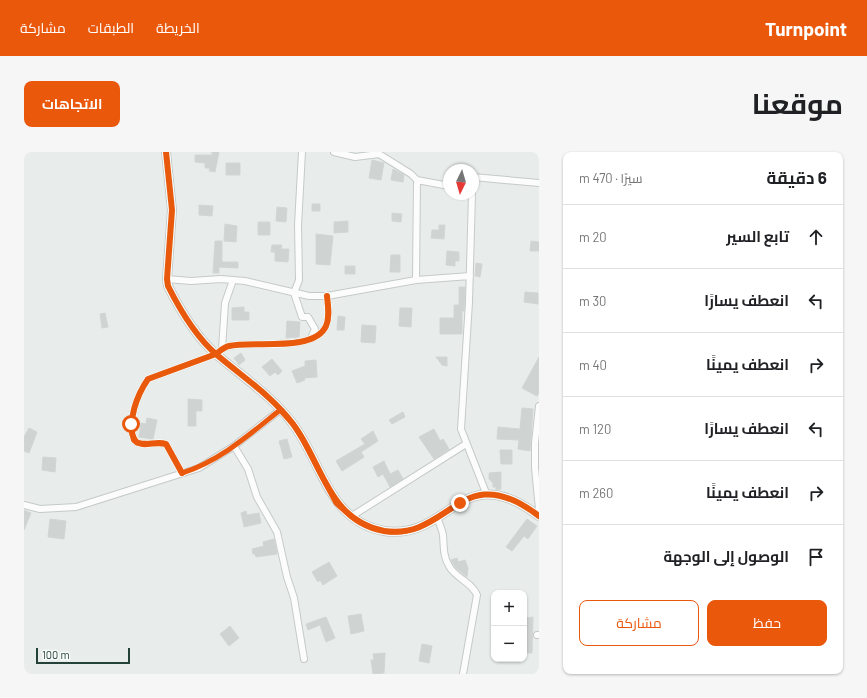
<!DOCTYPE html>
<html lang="ar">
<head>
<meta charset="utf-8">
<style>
	body { margin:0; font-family:Barlow,Cairo,sans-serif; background:#f6f6f6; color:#202124; direction:rtl }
	.controls { position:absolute; right:12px; bottom:12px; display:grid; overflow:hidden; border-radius:8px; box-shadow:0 1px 3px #0004 }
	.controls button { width:36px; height:36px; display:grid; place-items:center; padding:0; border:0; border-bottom:1px solid #e0e0e0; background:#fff; color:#202124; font:20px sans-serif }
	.compass { position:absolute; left:419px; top:12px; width:36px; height:36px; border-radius:50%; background:#fff; box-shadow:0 1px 3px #0004; rotate:185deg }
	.scale { position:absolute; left:12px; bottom:10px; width:94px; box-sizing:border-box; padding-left:4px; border:2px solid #24423a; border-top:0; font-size:11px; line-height:14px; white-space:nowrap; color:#24423a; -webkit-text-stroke:3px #f7fbf9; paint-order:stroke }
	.stop { position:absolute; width:12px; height:12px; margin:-9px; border:3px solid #ea580c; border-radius:50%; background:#fff }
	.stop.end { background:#ea580c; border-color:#fff; box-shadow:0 1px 4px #0008 }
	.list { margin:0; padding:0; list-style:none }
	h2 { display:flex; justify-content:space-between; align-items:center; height:52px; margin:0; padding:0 16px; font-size:17px }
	h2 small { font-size:13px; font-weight:400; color:#757577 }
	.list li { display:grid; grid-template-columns:26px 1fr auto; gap:12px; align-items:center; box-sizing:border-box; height:64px; padding:0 16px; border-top:1px solid #e0e0e0 }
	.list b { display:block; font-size:15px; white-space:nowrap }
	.list em { font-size:13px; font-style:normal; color:#757577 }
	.actions { display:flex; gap:8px; padding:12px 16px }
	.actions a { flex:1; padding:9px 0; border:1px solid #ea580c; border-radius:8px; text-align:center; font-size:14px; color:#ea580c }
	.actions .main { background:#ea580c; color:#fff }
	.icon { flex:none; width:22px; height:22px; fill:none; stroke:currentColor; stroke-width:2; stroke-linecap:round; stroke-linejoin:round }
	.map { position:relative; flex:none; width:515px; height:522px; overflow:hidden; direction:ltr; border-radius:8px }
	header { display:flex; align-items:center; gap:24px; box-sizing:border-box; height:56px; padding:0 20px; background:#ea580c; color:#fff }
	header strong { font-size:19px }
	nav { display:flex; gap:22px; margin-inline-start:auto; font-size:14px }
	.intro { display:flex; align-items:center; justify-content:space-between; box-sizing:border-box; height:96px; padding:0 24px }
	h1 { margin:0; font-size:28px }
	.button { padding:10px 18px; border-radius:8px; background:#ea580c; color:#fff; font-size:14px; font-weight:700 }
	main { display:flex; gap:24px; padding:0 24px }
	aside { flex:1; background:#fff; border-radius:8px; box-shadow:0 1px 3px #0004 }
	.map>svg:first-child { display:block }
	.building { fill:#cfd4d2; stroke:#d1d6d4 }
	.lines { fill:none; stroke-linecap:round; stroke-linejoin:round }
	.minor-casing { stroke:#c5cac8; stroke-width:8 }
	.tertiary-casing { stroke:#c5cac8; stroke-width:10 }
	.minor { stroke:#fcfcfc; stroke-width:6 }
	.tertiary { stroke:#fcfcfc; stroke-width:8 }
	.cycleway-casing { stroke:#f7fbf9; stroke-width:8 }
	.cycleway { stroke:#e8590c; stroke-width:6 }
	.route { stroke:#ea580c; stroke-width:5 }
</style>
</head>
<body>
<header>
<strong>Turnpoint</strong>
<nav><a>الخريطة</a><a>الطبقات</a><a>مشاركة</a></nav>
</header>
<div class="intro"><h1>موقعنا</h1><a class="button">الاتجاهات</a></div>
<main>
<aside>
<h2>6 دقيقة<small>سيرًا · 470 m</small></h2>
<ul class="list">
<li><svg class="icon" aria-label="ahead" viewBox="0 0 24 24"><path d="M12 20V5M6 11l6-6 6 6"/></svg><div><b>تابع السير</b></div><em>20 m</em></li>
<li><svg class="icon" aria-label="left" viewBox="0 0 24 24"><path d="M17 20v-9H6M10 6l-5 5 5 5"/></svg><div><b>انعطف يسارًا</b></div><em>30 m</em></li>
<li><svg class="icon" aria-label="right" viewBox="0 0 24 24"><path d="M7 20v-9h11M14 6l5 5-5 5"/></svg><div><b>انعطف يمينًا</b></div><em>40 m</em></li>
<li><svg class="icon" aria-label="left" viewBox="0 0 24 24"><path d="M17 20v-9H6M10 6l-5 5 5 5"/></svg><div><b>انعطف يسارًا</b></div><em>120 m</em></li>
<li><svg class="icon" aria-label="right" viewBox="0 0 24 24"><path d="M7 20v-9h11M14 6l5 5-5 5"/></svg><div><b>انعطف يمينًا</b></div><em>260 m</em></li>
<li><svg class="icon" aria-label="arrive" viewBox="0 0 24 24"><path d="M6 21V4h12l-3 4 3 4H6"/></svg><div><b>الوصول إلى الوجهة</b></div></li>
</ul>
<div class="actions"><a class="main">حفظ</a><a>مشاركة</a></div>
</aside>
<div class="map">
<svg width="515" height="522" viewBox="0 0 515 522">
	<rect width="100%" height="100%" fill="#e8edeb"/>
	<path class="building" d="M 188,0 L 195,0 L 191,20 L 185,19 L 186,16 L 181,16 L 181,11 L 171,10 L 171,3 L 188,3 Z
		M 348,8 L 360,11 L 357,28 L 345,26 Z
		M 202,11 L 216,11 L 216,23 L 202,23 Z
		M 369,17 L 380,23 L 379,30 L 367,28 Z
		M 288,52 L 296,52 L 296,59 L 288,59 Z
		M 175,53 L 189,54 L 188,64 L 175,63 Z
		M 253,55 L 263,56 L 262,70 L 252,69 Z
		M 368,61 L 378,62 L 377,70 L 368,69 Z
		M 324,69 L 324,80 L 310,81 L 310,70 Z
		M 234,70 L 246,70 L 246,83 L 234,83 Z
		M 201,72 L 213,74 L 212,90 L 200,89 Z
		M 415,73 L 421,73 L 420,87 L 407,86 L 408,78 L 415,78 Z
		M 292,82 L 309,84 L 306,113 L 292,112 Z
		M 191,89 L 198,89 L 198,110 L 214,110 L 214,116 L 195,115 L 195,121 L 189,121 Z
		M 507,89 L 515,90 L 515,99 L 506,99 Z
		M 248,93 L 258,93 L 257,97 L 265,97 L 264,110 L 251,109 L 251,100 L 247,100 Z
		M 423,99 L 435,100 L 435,109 L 431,109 L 431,114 L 422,113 Z
		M 367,103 L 376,103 L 376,120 L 366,120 Z
		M 452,111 L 458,112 L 456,125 L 451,124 Z
		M 321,114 L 331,114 L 331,122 L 321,122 Z
		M 435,135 L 441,135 L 440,159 L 438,159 L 438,182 L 416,182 L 416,166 L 430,166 L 430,153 L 435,153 Z
		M 501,140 L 514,141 L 514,152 L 500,150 Z
		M 220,155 L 220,160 L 225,160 L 225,168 L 208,168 L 208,156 Z
		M 376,156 L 388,156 L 387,175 L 375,174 Z
		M 81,161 L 84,175 L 78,176 L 76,162 Z
		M 314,164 L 321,165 L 320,178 L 313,178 Z
		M 263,169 L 276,170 L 275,185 L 262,186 Z
		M 338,173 L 352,174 L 351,191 L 337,190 Z
		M 217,201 L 221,208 L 215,213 L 210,206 Z
		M 412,205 L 423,205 L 423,214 L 418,213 Z
		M 515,205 L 515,241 L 513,244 L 498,236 Z
		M 248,207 L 258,219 L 254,223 L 251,220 L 246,224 L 238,215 Z
		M 292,208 L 293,225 L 280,226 L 281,228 L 273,231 L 268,219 L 281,214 L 281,209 Z
		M 164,247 L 178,248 L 178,259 L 172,259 L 172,274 L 164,274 Z
		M 498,256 L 509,257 L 506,299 L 494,297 L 495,288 L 473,287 L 474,275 L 496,277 Z
		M 379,260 L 381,265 L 368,272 L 365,268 Z
		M 123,266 L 133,268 L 129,287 L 115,285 L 117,271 L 122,272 Z
		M 5,276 L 13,280 L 5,301 L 0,299 L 0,285 Z
		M 410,277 L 416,289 L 419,287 L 425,297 L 410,307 L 395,285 Z
		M 349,279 L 354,289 L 337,300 L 340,305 L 318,319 L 312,309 L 341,292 L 337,287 Z
		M 263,287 L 268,305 L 260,307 L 255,289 Z
		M 476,298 L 488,298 L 488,312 L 477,312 Z
		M 19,305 L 32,306 L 31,320 L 18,318 Z
		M 360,309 L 366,322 L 374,318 L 379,327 L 366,335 L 359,322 L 354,325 L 349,315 Z
		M 477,320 L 477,337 L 472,338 L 472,335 L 469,335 L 469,331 L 465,327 L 465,321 Z
		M 0,358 L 7,361 L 0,378 Z
		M 222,359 L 223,363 L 235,361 L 237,371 L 220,375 L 217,361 Z
		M 26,367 L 42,369 L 40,387 L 24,385 Z
		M 503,367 L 513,374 L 504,387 L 500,384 L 488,399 L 482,395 Z
		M 250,387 L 253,402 L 232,405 L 231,402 L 229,402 L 228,397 L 240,394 L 239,390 Z
		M 433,406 L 434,410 L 441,408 L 444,416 L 443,425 L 432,416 L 427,408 Z
		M 305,410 L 313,424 L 299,433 L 296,428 L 294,430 L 288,420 Z
		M 337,462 L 340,479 L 327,482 L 324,464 Z
		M 302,465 L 311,486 L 302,490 L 296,473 L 284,478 L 282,472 Z
		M 509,465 L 508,501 L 500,501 L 500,466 Z
		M 206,474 L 215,486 L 205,494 L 196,482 Z
		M 398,492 L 408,494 L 405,511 L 395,509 Z
		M 361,501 L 360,521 L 349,522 L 347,508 L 350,508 L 349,502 Z"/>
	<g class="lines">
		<defs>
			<path id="minor" d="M 278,0 L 274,73 L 275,128 L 270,141 L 278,165 L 284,165 L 291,177 L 287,186
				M 310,0 L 331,5 L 355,2 L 387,22 L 393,28 L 425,34
				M 449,25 L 515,31
				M 448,42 L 445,150 L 437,277 L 462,341
				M 143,127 L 167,129 L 197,127 L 221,129 L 285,144 L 303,144 L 392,128 L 446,124
				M 392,128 L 393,28
				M 198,197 L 201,151 L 209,128
				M 515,254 L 511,291 L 511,316 L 515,357
				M 210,294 L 224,317 L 233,345 L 253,380 L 263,425 L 270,446 L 280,507
				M 158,321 L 142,292 C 131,288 119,297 110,288 C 103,269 113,243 124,227 L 192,202 C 196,199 200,195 205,194 C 227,188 290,201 302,174 C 306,165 304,154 303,144
				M 0,353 L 16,357 L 52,355 L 175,316 L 210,294 L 256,258
				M 328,364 L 442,292
				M 413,365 C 415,371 418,377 419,383 C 420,395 419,404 425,414 C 431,426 448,430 453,443 L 439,522
				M 513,483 L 515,483"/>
			<path id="tertiary" d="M 142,0 L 148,58 L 143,127 L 144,134 C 156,158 173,186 193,203 C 219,225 249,245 269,272 C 298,310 304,369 360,379 C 427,389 436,304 515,364"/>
		</defs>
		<use href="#minor" class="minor-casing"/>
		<use href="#tertiary" class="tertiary-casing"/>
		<use href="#minor" class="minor"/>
		<use href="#tertiary" class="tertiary"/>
		<defs>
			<path id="cycleway" d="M 142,0 L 148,58 L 143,127 L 144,134 C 156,158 173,186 193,203 C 219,225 249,245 269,272 C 298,310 304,369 360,379 C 427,389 436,304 515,364
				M 158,321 L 142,292 C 131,288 119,297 110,288 C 103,269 113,243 124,227 L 192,202 C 196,199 200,195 205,194 C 227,188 290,201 302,174 C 306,165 304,154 303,144"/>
		</defs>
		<use href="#cycleway" class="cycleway-casing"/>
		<use href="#cycleway" class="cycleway"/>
	</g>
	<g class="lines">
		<path class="route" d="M 107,272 L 108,282 L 113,291 L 142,292 L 158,321 C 196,309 226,282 256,258 L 269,272 L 279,288 L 312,351 C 332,371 362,387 390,377 C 406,371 422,360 436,351"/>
	</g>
</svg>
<div class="controls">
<button>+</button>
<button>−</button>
</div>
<svg class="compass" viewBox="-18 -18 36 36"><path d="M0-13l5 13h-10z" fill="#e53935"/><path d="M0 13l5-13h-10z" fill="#757577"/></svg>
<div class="scale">100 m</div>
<div class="stop" style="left:107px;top:272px"></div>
<div class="stop end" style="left:436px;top:351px"></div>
</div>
</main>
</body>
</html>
